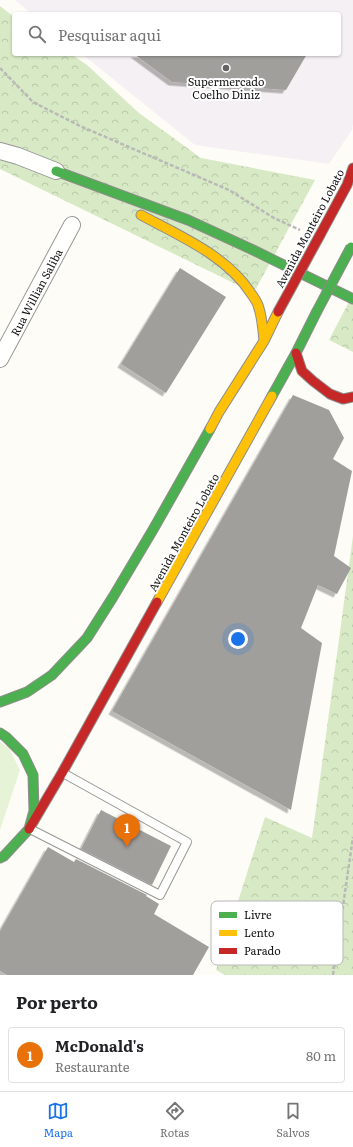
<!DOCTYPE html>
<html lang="pt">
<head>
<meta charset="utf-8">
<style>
	body { margin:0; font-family:Literata,serif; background:#f6f6f6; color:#202124 }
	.you { position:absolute; left:238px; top:639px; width:14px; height:14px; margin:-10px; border:3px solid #fff; border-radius:50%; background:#1a73e8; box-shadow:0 0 0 6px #1a73e833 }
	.badge { display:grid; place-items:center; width:26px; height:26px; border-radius:50%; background:#1a73e8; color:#fff; font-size:13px; font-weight:700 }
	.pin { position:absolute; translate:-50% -33px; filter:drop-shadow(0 1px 2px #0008) }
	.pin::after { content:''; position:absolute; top:21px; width:14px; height:12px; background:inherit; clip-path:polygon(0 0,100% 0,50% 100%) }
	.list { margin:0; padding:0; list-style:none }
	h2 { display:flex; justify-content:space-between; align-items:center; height:52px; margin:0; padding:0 16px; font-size:17px }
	h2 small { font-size:13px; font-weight:400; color:#757577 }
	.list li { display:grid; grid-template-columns:26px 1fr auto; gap:12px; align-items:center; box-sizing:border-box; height:56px; margin:0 8px 8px; padding:0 8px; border:1px solid #e0e0e0; border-radius:4px }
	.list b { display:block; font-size:15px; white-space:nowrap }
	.list p { margin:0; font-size:13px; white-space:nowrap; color:#757577 }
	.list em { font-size:13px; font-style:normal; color:#757577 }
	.icon { flex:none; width:22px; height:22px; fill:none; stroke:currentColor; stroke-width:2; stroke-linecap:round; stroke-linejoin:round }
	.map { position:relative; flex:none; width:353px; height:975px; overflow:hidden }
	.search { position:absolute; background:#fff; box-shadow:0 1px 3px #0004; left:12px; right:12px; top:12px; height:44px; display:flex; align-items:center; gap:10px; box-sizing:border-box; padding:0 14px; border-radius:4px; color:#757577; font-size:15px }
	.sheet { height:116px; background:#fff }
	nav { display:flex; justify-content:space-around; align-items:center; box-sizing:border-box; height:56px; border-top:1px solid #e0e0e0; background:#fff; font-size:11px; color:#757577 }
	nav a { display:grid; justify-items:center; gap:2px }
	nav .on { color:#1a73e8 }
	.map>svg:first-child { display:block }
	.industrial { fill:#f5f0f3 }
	.green { fill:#e7f3d7 }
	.forest { fill:url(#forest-crowns) }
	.building { fill:#a19f9c; filter:url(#shadow) }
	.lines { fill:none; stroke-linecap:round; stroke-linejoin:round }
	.lane-casing { stroke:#979795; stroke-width:10 }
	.street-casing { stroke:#979795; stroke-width:18 }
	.fast-casing { stroke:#8e8d8b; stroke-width:11 }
	.slow-casing { stroke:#8e8d8b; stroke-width:11 }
	.jam-casing { stroke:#8e8d8b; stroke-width:11 }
	.path { stroke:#b9b9b8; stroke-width:2.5; stroke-dasharray:4 2; stroke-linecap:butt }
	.lane { stroke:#fffffe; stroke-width:8 }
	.street { stroke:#fffffe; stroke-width:16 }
	.fast { stroke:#4caf50; stroke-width:9 }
	.slow { stroke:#ffc107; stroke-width:9 }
	.jam { stroke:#c62828; stroke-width:9 }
	.fast-bridge-casing { stroke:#8e8d8b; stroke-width:11; stroke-linecap:butt }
	.jam-bridge-casing { stroke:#8e8d8b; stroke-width:11; stroke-linecap:butt }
	.fast-bridge { stroke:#4caf50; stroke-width:9 }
	.jam-bridge { stroke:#c62828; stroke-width:9 }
	.poi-dot { fill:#646362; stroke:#fff; stroke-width:1.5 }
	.labels { text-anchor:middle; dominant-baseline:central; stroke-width:4; stroke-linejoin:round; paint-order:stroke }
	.poi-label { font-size:11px; fill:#111; stroke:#fff }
	.street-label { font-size:11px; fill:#111; stroke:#fff }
	.key { fill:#fff; stroke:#b8b8b8; stroke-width:1 }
	.key-label { font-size:11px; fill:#111 }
</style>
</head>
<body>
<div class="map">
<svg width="353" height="975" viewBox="0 0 353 975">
	<defs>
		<pattern id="forest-crowns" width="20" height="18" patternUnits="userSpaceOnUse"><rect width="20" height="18" fill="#d8eac5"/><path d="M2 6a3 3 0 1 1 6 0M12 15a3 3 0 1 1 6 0" fill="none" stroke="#b8c8a8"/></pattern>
		<filter id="shadow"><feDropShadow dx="-3.5" dy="3.5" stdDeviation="0" flood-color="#0004"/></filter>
	</defs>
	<rect width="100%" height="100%" fill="#fdfcf7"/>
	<path class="industrial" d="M 15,0 L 353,0 L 353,123 L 352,130 L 329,164 L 195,145 L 82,54 L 339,54 L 339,14 L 32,14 Z"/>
	<path class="green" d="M 0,742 L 9,748 L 20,770 L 0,830 Z"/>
	<path class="forest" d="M 0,6 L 14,17 L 14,54 L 71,54 L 87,65 L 139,113 L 201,158 L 315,180 L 252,296 L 252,292 L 0,169 Z
		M 353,294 L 353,352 L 329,340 Z
		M 353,536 L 353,975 L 225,975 L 216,970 L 265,817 L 312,838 Z"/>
	<path class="building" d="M 134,54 L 307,54 L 286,90 L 172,82 Z
		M 180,268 L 226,297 L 166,393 L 121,364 Z
		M 293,395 L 329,410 L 344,438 L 333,459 L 352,471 L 334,556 L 351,568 L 337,594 L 318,585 L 301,628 L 322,643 L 291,810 L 112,711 Z
		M 101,810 L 171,846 L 152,885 L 81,849 Z
		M 48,847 L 74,862 L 76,859 L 147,895 L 146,896 L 159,904 L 154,914 L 209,947 L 193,975 L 7,975 L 0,971 L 0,931 Z"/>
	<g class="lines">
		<defs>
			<path id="lane" d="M 30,829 L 160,895 L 187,842 L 63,773"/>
			<path id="street" d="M 0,151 L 18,156 L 56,171
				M 0,359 L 72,225"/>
			<path id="fast" d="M 56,171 L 188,220 L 251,249 L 353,299
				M 272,396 L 296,353 L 316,313
				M 0,702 L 27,692 L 52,675 L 87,638 L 113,597 L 154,528 L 210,429
				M 0,733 L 6,737 L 23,754 L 33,775 L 34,811 L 29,829 L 4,856 L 0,858"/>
			<path id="slow" d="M 141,215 C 178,235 227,256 250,292 C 253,296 256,300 258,305 C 262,316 263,329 264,341
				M 210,429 L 219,412 L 264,341 L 278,312
				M 157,602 L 272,396"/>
			<path id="jam" d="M 320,235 L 347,185 L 353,168
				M 296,353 L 302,371 L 313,381 L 330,394 L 343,399 L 353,397
				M 29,829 L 62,773 L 157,602"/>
		</defs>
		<use href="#lane" class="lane-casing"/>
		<use href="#street" class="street-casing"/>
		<use href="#fast" class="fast-casing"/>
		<use href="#slow" class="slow-casing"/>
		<use href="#jam" class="jam-casing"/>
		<path class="path" d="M 0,68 L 33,102 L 80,126 L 229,190 L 274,218 L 300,230
			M 333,975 L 353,837"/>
		<use href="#lane" class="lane"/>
		<use href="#street" class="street"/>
		<use href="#fast" class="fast"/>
		<use href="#slow" class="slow"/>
		<use href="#jam" class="jam"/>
		<defs>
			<path id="fast-bridge" d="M 316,313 L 351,247"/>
			<path id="jam-bridge" d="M 278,312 L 320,235"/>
		</defs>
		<use href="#fast-bridge" class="fast-bridge-casing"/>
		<use href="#jam-bridge" class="jam-bridge-casing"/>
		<use href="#fast-bridge" class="fast-bridge"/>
		<use href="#jam-bridge" class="jam-bridge"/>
	</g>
	<circle class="poi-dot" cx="226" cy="68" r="4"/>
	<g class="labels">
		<g class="poi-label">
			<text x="226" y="81">Supermercado<tspan x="226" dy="13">Coelho Diniz</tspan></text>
		</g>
		<g class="street-label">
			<text transform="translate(309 228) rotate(-62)">Avenida Monteiro Lobato</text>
			<text transform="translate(36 292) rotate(-62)">Rua Willian Saliba</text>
			<text transform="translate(183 532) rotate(-61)">Avenida Monteiro Lobato</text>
		</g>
	</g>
	<rect x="211" y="901" width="132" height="64" rx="6" class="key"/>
	<rect x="219" y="912" width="18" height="6" fill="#4caf50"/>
	<rect x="219" y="930" width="18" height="6" fill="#ffc107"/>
	<rect x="219" y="948" width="18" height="6" fill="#c62828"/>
	<g class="key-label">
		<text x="244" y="919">Livre</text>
		<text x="244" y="937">Lento</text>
		<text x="244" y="955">Parado</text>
	</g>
</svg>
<div class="you"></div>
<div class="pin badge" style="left:127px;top:847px;background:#e8710a">1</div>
<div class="search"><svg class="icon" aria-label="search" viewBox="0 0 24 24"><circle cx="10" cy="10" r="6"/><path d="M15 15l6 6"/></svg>Pesquisar aqui</div>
</div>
<section class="sheet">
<h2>Por perto<small></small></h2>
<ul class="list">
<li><span class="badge" style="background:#e8710a">1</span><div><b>McDonald's</b><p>Restaurante</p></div><em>80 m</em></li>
</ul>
</section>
<nav>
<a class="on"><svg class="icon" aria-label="map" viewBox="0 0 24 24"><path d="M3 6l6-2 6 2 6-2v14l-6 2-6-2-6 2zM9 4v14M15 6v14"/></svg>Mapa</a>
<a><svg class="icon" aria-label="directions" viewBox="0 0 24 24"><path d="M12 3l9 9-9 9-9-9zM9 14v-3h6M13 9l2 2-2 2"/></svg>Rotas</a>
<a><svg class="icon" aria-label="saved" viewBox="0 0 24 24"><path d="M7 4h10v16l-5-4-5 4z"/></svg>Salvos</a>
</nav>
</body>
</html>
